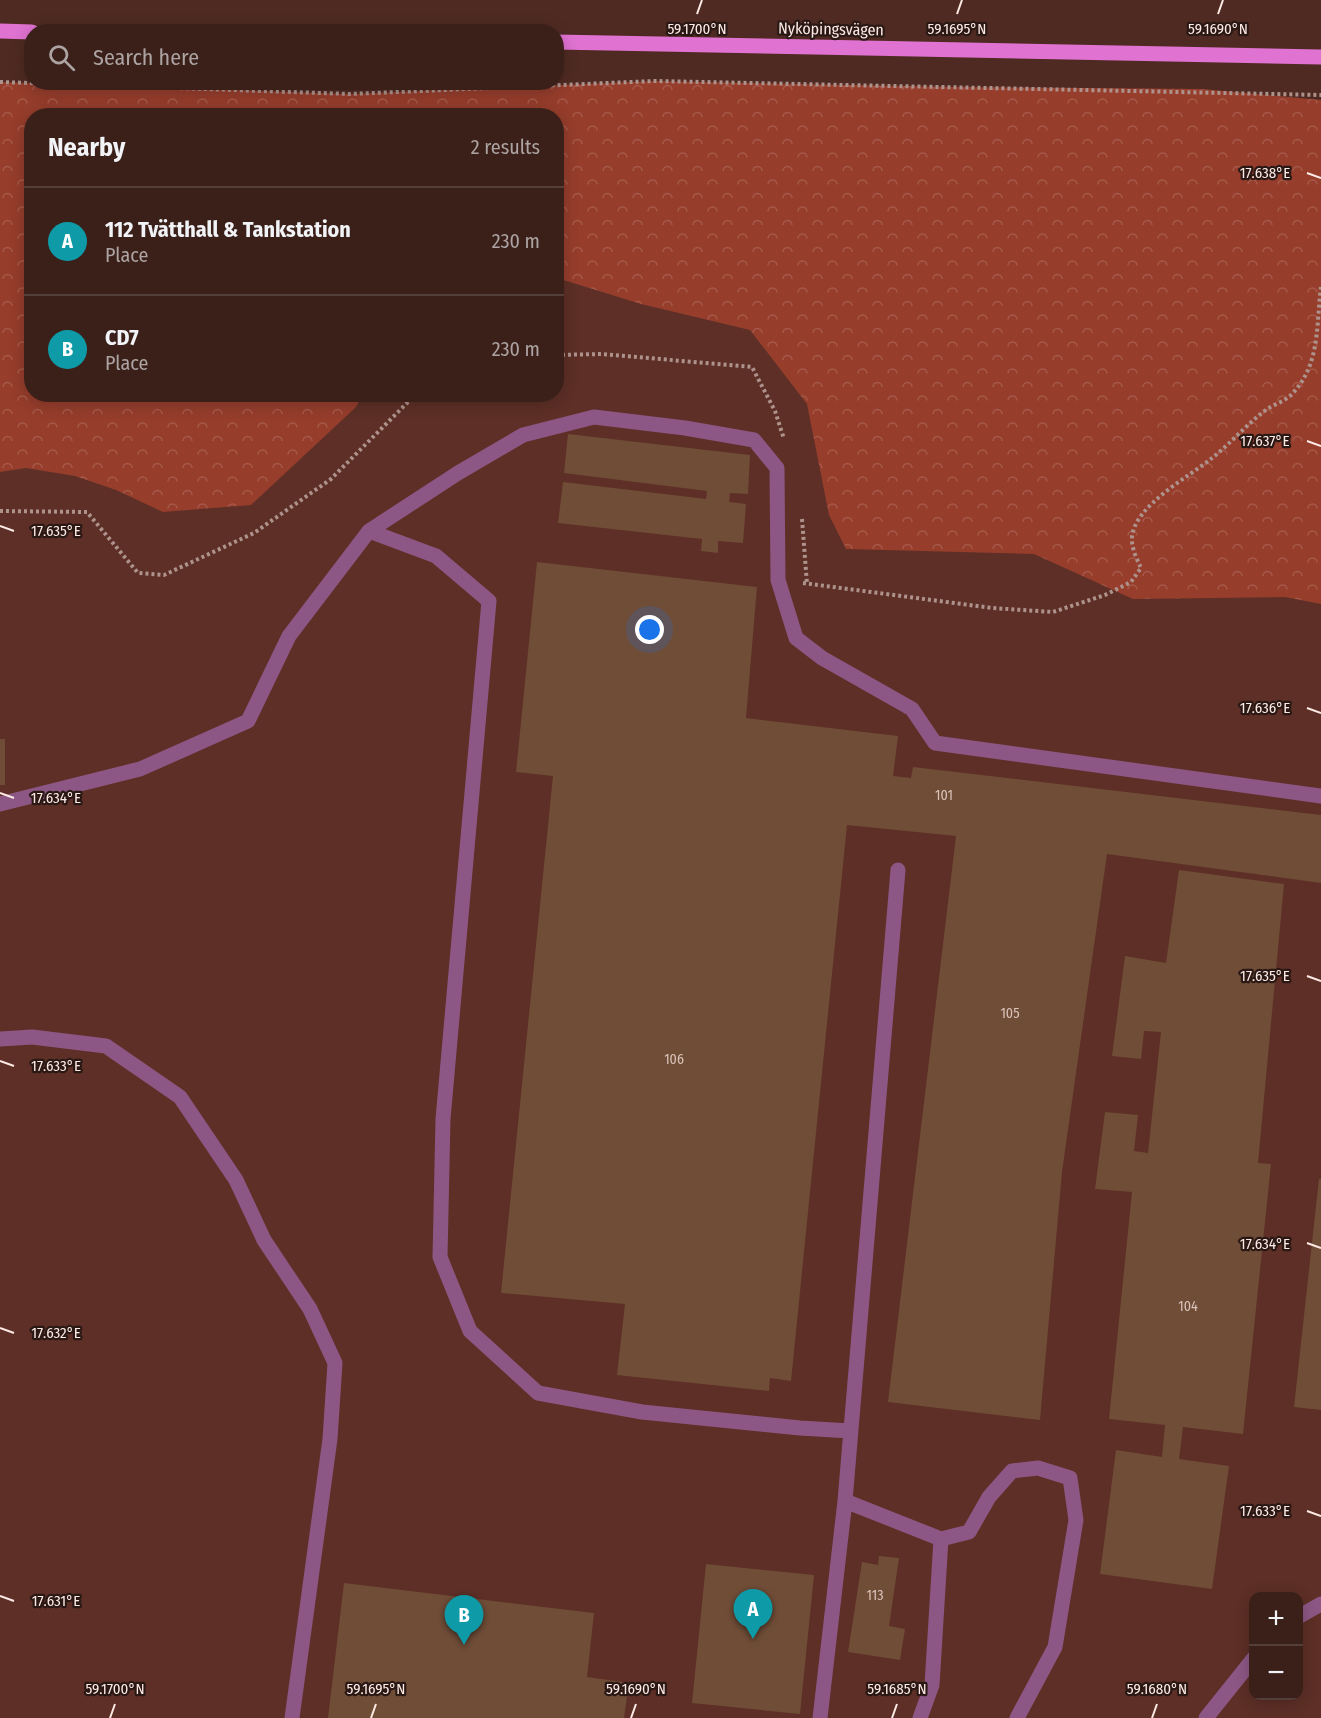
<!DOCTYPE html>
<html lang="en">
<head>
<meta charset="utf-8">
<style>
	body { margin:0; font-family:"Fira Sans Condensed",sans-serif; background:#462d27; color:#f1f3f6 }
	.controls { position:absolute; right:18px; bottom:18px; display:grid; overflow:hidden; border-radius:12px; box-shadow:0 3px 15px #0003 }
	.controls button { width:54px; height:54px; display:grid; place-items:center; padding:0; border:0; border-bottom:2px solid #543e39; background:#3b201a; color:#f1f3f6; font:30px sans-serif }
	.you { position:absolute; left:650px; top:630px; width:21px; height:21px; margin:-15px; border:4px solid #fff; border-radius:50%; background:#1a73e8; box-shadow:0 0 0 9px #1a73e833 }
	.badge { display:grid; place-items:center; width:39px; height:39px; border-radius:50%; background:#8c9099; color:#fff; font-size:20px; font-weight:700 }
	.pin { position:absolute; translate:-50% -50px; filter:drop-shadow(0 2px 3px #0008) }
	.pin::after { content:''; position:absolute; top:32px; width:21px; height:18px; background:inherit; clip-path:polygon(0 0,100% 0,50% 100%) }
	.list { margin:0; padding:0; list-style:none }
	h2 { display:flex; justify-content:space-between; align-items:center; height:78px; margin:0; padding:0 24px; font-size:26px }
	h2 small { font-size:20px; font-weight:400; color:#aca3a2 }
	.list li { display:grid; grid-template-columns:39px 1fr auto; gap:18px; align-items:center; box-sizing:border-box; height:108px; padding:0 24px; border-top:2px solid #543e39 }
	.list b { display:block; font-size:22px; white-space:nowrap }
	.list p { margin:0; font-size:20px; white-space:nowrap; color:#aca3a2 }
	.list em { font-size:20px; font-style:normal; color:#aca3a2 }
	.icon { flex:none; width:33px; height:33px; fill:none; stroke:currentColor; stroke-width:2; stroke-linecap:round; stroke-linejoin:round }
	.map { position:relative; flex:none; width:1321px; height:1718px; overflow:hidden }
	.search { position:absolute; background:#3b201a; box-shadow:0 3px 15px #0003; left:24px; top:24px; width:540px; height:66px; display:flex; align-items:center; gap:15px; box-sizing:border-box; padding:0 21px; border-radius:24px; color:#aca3a2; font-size:22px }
	.panel { position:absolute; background:#3b201a; box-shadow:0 3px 15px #0003; left:24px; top:108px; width:540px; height:294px; border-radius:24px }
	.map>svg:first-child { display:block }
	.built { fill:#5d2f26; fill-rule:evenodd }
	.forest { fill:url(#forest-crowns) }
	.building { fill:#704d37 }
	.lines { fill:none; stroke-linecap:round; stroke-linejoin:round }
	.path { stroke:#ae928c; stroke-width:4; stroke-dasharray:3 3; stroke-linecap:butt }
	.minor { stroke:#8c5784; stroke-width:15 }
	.major { stroke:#e072d1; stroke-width:15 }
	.ticks { fill:none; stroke:#feeae5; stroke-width:2 }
	.labels { text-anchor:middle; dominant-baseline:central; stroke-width:4.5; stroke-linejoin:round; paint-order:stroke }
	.number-label { font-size:14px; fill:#dac3ba }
	.street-label { font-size:16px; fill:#feeae5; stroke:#291814 }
	.ticks-label { font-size:15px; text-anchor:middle; fill:#feeae5; stroke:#291814; stroke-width:4.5; stroke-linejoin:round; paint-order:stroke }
</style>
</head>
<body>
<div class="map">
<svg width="1321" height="1718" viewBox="0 0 1321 1718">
	<defs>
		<pattern id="forest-crowns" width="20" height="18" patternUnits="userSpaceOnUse" patternTransform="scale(1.5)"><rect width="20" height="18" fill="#963d2c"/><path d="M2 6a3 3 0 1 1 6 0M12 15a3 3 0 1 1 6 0" fill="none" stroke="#a6594a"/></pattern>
	</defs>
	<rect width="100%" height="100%" fill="#4f2a22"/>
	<path class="built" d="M 1321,204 L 1321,1718 L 0,1718 L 0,402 L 263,395 L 556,394 L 557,245 ZM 1254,1596 L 1298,1596 L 1298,1696 L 1254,1696 Z"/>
	<path class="forest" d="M 655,81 L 954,87 L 1202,89 L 1321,100 L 1321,604 L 1285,597 L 1133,599 L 1034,554 L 846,549 L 829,515 L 807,404 L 750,330 L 641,304 L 557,278 L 556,116 L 32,116 L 32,394 L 362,395 L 356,407 L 251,505 L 163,512 L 116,490 L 75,476 L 26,468 L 0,472 L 0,82 L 350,94 Z"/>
	<path class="building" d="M 568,434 L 750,455 L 748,494 L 730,493 L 729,502 L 746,504 L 743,543 L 718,541 L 718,553 L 701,551 L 702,539 L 558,523 L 563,482 L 706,499 L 707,491 L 564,473 Z
		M 537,562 L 757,587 L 746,718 L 898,736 L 893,776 L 911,778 L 913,767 L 1321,815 L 1321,883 L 1107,854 L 1062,1172 L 1040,1420 L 888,1402 L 956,836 L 847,825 L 791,1381 L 770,1378 L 769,1391 L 617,1375 L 625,1304 L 501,1293 L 553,776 L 516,772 Z
		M 0,739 L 5,739 L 5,785 L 0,785 Z
		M 1179,870 L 1284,884 L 1258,1163 L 1271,1164 L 1243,1434 L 1183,1427 L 1179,1459 L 1229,1466 L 1212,1589 L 1100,1574 L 1116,1450 L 1162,1457 L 1165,1425 L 1109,1419 L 1132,1192 L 1095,1189 L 1105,1112 L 1138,1115 L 1134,1151 L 1148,1153 L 1161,1032 L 1144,1031 L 1141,1059 L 1112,1056 L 1125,956 L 1166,963 Z
		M 1319,1179 L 1321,1179 L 1321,1410 L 1294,1407 Z
		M 879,1556 L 899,1558 L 889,1626 L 905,1629 L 900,1660 L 848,1652 L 862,1562 L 878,1565 Z
		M 706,1564 L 814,1575 L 800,1714 L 692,1703 Z
		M 344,1583 L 594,1613 L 587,1677 L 629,1683 L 624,1718 L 328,1718 Z"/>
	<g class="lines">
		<path class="path" d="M 0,82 L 350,94 L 655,81 L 1321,95
			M 556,355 L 602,354 L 752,367 L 775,411 L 784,439
			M 0,511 L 87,512 L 138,573 L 164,575 L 254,533 L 331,479 L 416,394
			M 802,519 L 807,584
			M 803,583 L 992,608 L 1053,612 L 1105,595 L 1131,582 L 1141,568 C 1137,559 1131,548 1132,537 C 1135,505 1189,477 1212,458 C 1231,443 1247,424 1267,409 C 1275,404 1285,401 1291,395 C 1321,365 1316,324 1321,287"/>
		<path class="minor" d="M 369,531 L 458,473 L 523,435 L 594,417 L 685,428 L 754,440 L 777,468 L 778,580 L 796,638 L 822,658 L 912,709 L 935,743 L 1321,796
			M 0,804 L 140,769 L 248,721 L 289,636 L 369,531 L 436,556 L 489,601 L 443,1119 L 440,1257 L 470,1331 L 538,1393 L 642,1412 L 800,1428 L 850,1431
			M 0,1039 L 32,1037 L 106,1046 L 180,1097 L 236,1180 L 264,1240 L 310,1309 L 335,1363 L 330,1439 L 292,1718
			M 845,1501 L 898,870
			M 1298,1617 L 1321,1604
			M 820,1718 L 845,1501 L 941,1539 L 969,1532 L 989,1497 L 1012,1471 L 1038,1468 L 1070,1478 L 1076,1520 L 1055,1647 L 1017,1718
			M 920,1718 L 932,1685 L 941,1539
			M 1206,1718 L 1254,1658"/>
		<path class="major" d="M 0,31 L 32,32
			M 556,42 L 1321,57"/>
	</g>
	<path class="ticks" d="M 697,14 L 702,0M 957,14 L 962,0M 1218,14 L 1223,0M 1307,173 L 1321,178M 1307,441 L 1321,446M 0,526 L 14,531M 1307,708 L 1321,713M 0,793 L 14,798M 1307,976 L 1321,981M 0,1061 L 14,1066M 1307,1243 L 1321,1248M 0,1328 L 14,1333M 1307,1511 L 1321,1516M 0,1596 L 14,1601M 110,1718 L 115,1704M 371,1718 L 376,1704M 631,1718 L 636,1704M 892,1718 L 897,1704M 1152,1718 L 1157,1704"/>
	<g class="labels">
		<g class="number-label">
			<text x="944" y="795">101</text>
			<text x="1010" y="1013">105</text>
			<text x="674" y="1059">106</text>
			<text x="1188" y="1306">104</text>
			<text x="875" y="1595">113</text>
		</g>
		<g class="street-label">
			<text transform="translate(831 29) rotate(1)">Nyköpingsvägen</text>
		</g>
	</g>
	<g class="ticks-label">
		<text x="697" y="34">59.1700°N</text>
		<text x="957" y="34">59.1695°N</text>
		<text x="1218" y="34">59.1690°N</text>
		<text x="1265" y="178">17.638°E</text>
		<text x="1265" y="446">17.637°E</text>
		<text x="56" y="536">17.635°E</text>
		<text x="1265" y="713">17.636°E</text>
		<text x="56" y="803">17.634°E</text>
		<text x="1265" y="981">17.635°E</text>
		<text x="56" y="1071">17.633°E</text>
		<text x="1265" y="1249">17.634°E</text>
		<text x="56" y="1338">17.632°E</text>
		<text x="1265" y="1516">17.633°E</text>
		<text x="56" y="1606">17.631°E</text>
		<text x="115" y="1694">59.1700°N</text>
		<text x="376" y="1694">59.1695°N</text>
		<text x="636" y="1694">59.1690°N</text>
		<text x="897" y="1694">59.1685°N</text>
		<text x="1157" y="1694">59.1680°N</text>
	</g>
</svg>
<div class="controls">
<button>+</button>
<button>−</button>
</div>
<div class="you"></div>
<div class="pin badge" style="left:753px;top:1639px;background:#0f9aa8">A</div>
<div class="pin badge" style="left:464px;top:1645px;background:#0f9aa8">B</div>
<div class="search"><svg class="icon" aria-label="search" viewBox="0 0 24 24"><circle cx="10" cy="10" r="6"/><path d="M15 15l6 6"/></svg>Search here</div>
<section class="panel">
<h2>Nearby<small>2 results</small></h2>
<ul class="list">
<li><span class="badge" style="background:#0f9aa8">A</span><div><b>112 Tvätthall &amp; Tankstation</b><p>Place</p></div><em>230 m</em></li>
<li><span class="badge" style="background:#0f9aa8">B</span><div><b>CD7</b><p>Place</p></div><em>230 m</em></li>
</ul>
</section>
</div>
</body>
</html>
